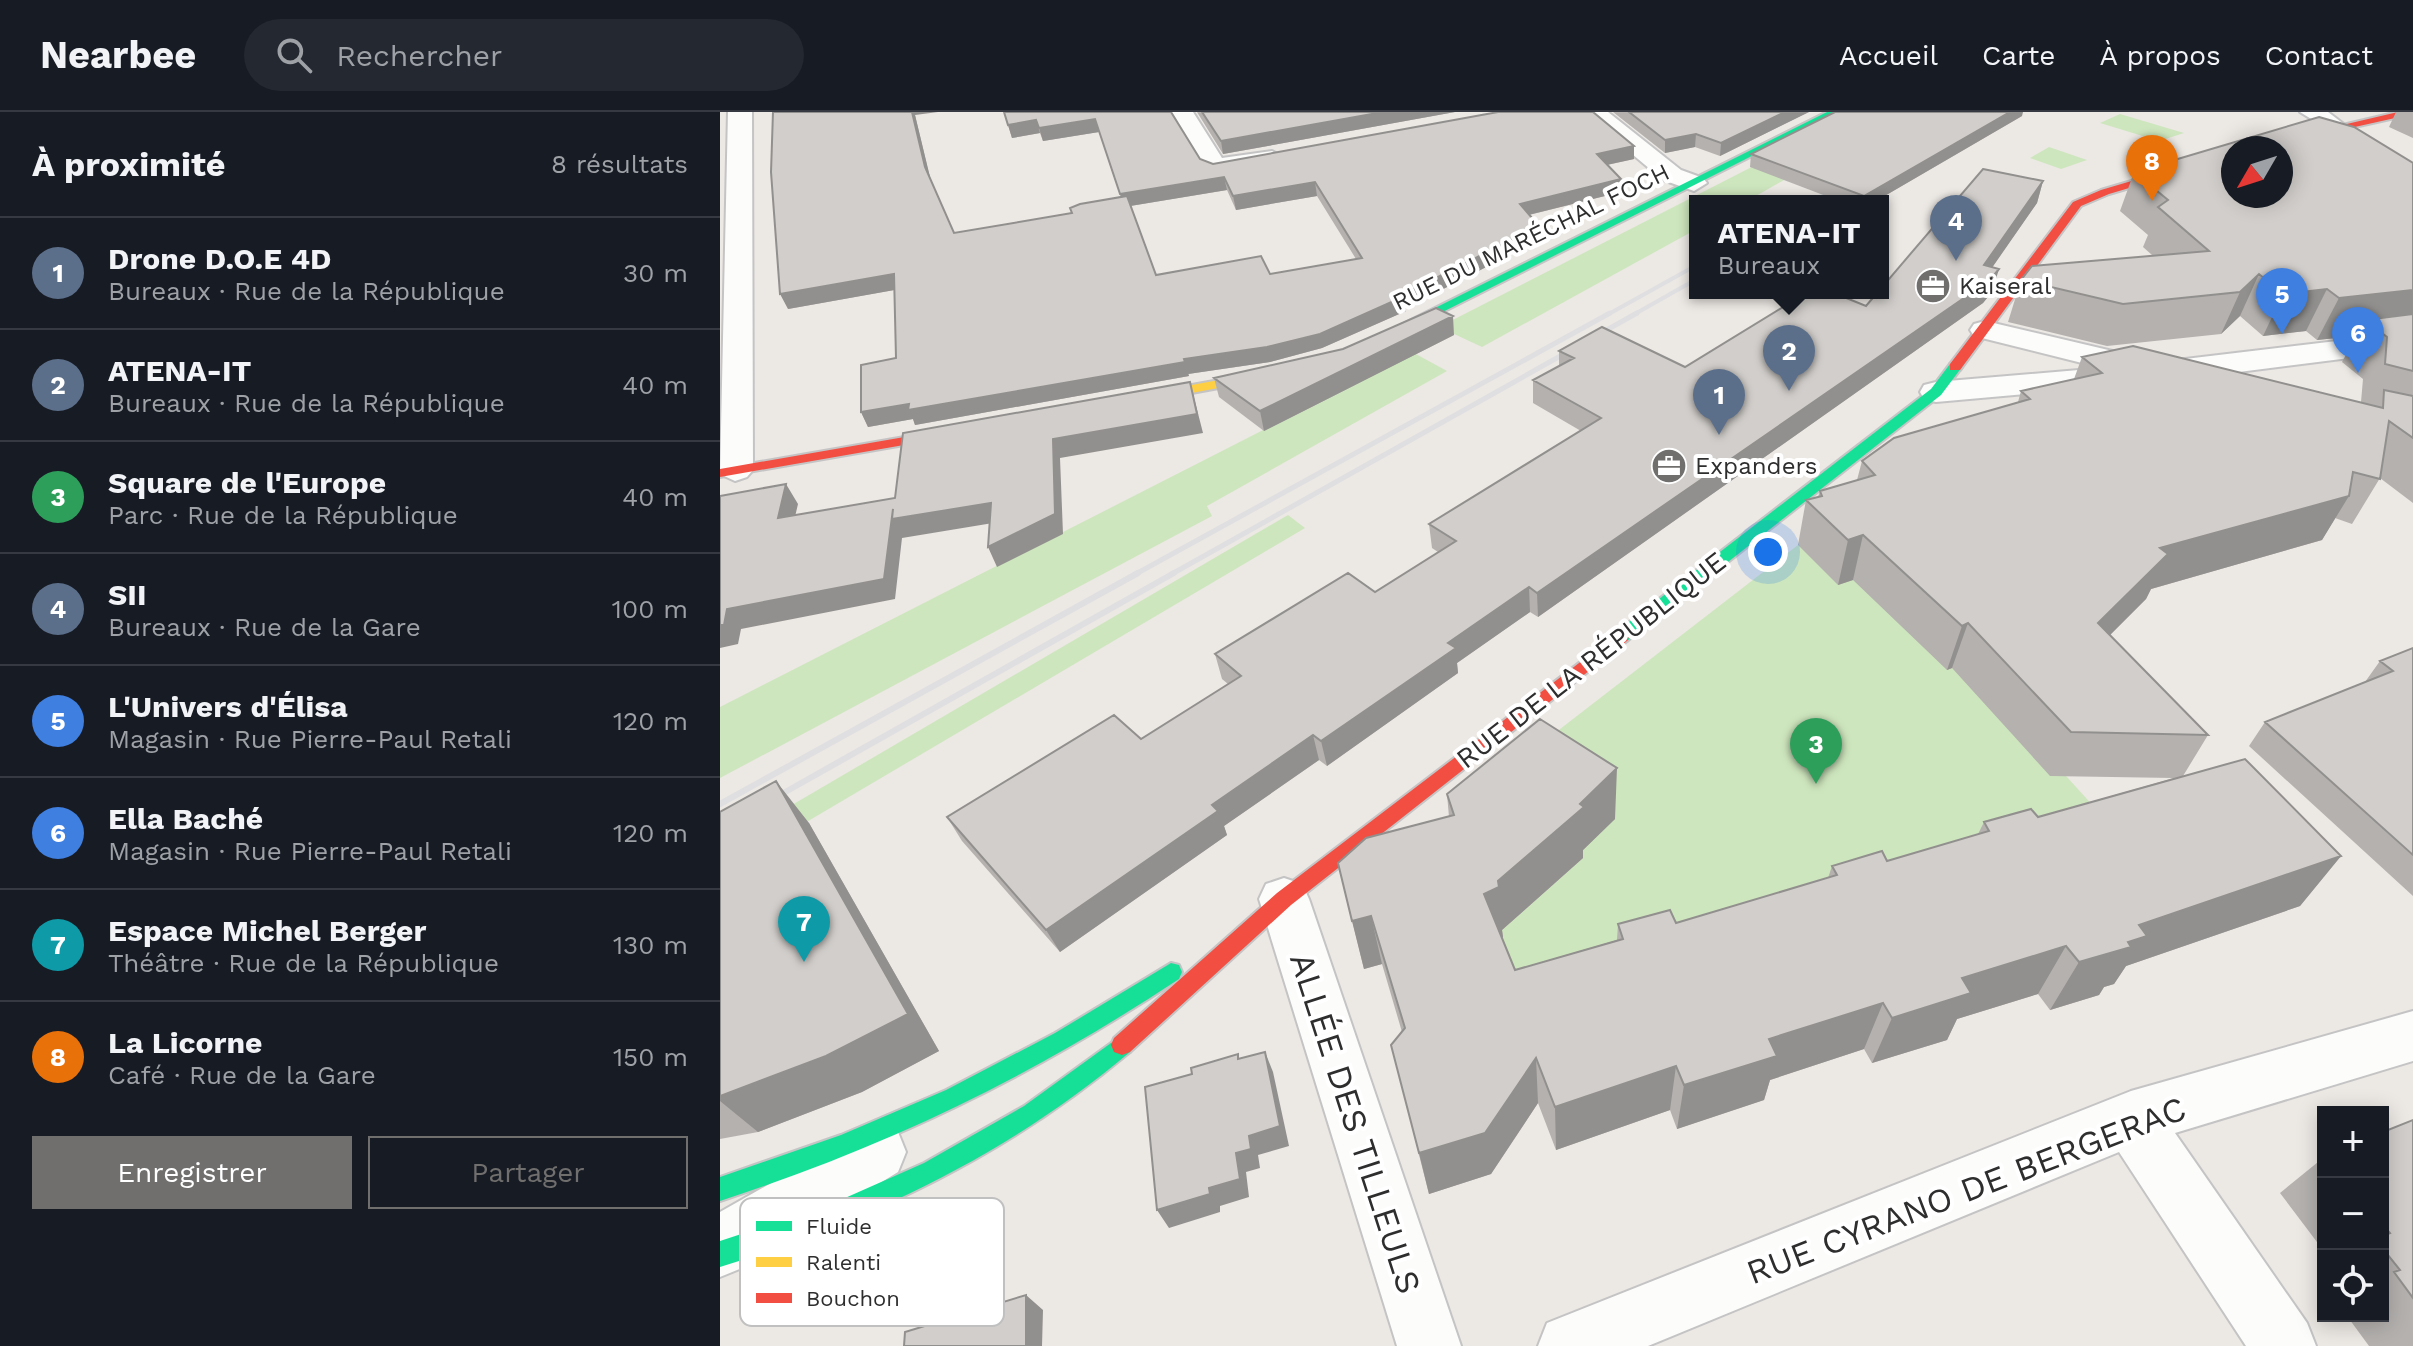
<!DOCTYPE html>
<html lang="fr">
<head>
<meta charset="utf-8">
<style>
	body { margin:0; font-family:"Work Sans",sans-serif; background:#242831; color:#f1f3f6 }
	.controls { position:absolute; right:24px; bottom:24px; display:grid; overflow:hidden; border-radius:0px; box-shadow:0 4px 20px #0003 }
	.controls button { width:72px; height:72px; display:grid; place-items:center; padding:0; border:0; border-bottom:2px solid #363941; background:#171b24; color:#f1f3f6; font:40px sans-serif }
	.compass { position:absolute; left:1501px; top:24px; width:72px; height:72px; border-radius:50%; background:#171b24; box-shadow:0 4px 20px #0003; rotate:231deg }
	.you { position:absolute; left:1048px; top:440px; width:28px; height:28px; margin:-20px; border:6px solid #fff; border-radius:50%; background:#1a73e8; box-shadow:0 0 0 12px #1a73e833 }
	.badge { display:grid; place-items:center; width:52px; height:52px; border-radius:50%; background:#706f6e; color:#fff; font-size:26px; font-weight:700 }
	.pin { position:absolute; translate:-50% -66px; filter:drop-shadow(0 2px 4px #0008) }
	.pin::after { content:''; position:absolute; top:42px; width:28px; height:24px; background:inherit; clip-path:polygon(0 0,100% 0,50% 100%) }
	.popup { position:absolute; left:969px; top:83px; width:200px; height:104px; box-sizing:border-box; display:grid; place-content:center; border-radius:0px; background:#171b24; filter:drop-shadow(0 2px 6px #0005); font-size:26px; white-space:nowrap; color:#9ea1a6 }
	.popup b { font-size:30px; color:#f1f3f6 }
	.popup::after { content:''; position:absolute; left:50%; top:100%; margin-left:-16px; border:16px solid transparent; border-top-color:#171b24 }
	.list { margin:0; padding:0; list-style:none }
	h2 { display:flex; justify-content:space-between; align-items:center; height:104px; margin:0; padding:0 32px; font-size:34px }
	h2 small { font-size:26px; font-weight:400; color:#9ea1a6 }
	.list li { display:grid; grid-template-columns:52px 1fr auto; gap:24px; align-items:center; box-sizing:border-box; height:112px; padding:0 32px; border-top:2px solid #363941 }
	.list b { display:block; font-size:30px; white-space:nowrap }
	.list p { margin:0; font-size:26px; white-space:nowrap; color:#9ea1a6 }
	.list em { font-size:26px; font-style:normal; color:#9ea1a6 }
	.actions { display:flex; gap:16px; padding:24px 32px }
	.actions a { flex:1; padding:18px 0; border:2px solid #706f6e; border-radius:0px; text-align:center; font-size:28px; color:#706f6e }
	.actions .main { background:#706f6e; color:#fff }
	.icon { flex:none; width:44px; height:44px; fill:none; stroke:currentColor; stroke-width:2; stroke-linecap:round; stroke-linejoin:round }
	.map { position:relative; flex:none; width:1693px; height:1234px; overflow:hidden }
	header { display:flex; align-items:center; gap:48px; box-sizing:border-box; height:112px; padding:0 40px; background:#171b24; border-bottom:2px solid #363941 }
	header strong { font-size:38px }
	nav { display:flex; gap:44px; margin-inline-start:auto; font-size:28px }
	.search { width:560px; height:72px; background:#242831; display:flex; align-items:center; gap:20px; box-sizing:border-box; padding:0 28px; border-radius:44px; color:#9ea1a6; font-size:30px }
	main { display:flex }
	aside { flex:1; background:#171b24 }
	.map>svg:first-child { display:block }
	.green { fill:#cee6be }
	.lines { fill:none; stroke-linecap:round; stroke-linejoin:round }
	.street-casing { stroke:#c5c4c5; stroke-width:4 }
	.fast-casing { stroke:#c5c4c5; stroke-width:4 }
	.slow-casing { stroke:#c5c4c5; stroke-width:4 }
	.jam-casing { stroke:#c5c4c5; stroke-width:4 }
	.street { fill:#fcfcfb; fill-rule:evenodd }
	.fast { fill:#16e098; fill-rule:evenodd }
	.slow { fill:#ffcf43; fill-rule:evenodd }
	.jam { fill:#f24e42; fill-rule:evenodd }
	.rail-far2 { stroke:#dfdfe1; stroke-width:4 }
	.rail-far1 { stroke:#dfdfe1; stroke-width:5 }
	.rail { stroke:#dfdfe1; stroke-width:6 }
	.wall { fill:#b4b1af; fill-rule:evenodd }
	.shaded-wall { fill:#92908e }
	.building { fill:#d1cecb; stroke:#92908e; stroke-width:2; fill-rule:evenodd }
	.labels { text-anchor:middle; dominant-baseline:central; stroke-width:8; stroke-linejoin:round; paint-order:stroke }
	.far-street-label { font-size:24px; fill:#2e2e2e; stroke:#fff }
	.far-poi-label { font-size:24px; fill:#2e2e2e; stroke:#fff; text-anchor:start }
	.street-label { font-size:28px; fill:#2e2e2e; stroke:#fff }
	.near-street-label { font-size:34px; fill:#2e2e2e; stroke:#fff }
	.key { fill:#fff; stroke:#c0c0c0; stroke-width:2 }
	.key-label { font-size:22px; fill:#2e2e2e }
</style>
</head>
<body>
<header>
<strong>Nearbee</strong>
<div class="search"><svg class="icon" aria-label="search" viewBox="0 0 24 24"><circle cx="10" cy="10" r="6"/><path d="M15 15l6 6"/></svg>Rechercher</div>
<nav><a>Accueil</a><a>Carte</a><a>À propos</a><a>Contact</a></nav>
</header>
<main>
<aside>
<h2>À proximité<small>8 résultats</small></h2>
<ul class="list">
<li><span class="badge" style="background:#5c6f8a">1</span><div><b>Drone D.O.E 4D</b><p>Bureaux · Rue de la République</p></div><em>30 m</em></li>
<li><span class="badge" style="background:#5c6f8a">2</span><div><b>ATENA-IT</b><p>Bureaux · Rue de la République</p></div><em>40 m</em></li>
<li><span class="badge" style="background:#2e9e5b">3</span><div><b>Square de l'Europe</b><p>Parc · Rue de la République</p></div><em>40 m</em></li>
<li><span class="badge" style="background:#5c6f8a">4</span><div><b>SII</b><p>Bureaux · Rue de la Gare</p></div><em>100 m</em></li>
<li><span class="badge" style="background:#3f7fe0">5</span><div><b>L'Univers d'Élisa</b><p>Magasin · Rue Pierre-Paul Retali</p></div><em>120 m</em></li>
<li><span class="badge" style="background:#3f7fe0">6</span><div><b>Ella Baché</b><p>Magasin · Rue Pierre-Paul Retali</p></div><em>120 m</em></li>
<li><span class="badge" style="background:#0f9aa8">7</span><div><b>Espace Michel Berger</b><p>Théâtre · Rue de la République</p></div><em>130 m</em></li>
<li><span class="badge" style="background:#e8710a">8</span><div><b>La Licorne</b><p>Café · Rue de la Gare</p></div><em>150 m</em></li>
</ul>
<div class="actions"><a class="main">Enregistrer</a><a>Partager</a></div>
</aside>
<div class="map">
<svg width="1693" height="1234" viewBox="0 0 1693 1234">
	<rect width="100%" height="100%" fill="#ece8e4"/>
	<path class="green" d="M 1139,0 L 1064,68 L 1027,89 L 975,89 L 975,118 L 762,235 L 719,215 Z
		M 1400,2 L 1464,21 L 1439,29 L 1380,11 Z
		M 1329,35 L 1367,48 L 1341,57 L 1310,46 Z
		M 694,241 L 727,259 L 487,394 L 492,404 L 0,666 L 0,595 Z
		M 568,403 L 585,416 L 0,761 L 0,735 Z
		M 1078,433 C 1099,443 1126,451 1145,465 C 1219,520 1269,597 1330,663 L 1346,664 L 1407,731 L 816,900 L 764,834 L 863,746 L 809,641 Z"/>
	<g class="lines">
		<defs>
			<path id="street" d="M 8,0 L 32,0 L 33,358 L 27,365 L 15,369 L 0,362 Z
				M 449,0 L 473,0 L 502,46 L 552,39 L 564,46 L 552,53 L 495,62 L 486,59 Z
				M 862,0 L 888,0 L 961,58 L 983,66 L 987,71 L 974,79 L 943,68 Z
				M 1580,0 L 1608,0 L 1629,16 L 1617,23 Z
				M 1265,209 L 1418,245 L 1423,252 L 1693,220 L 1693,238 L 1440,270 L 1216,290 L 1204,287 L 1200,280 L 1204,273 L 1216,270 L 1382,256 L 1254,224 L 1250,218 L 1254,212 Z
				M 564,766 L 582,772 L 589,787 L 741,1234 L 677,1234 L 539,787 L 546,772 Z
				M 1693,899 L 1693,949 L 1455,1021 L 1587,1211 L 1596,1234 L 1526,1234 L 1399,1040 L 928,1234 L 818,1234 L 827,1211 L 1411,979 Z
				M 157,1011 L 178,1020 L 186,1040 L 178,1060 L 22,1156 L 0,1165 L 0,1100 Z"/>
			<path id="fast" d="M 1107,0 L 1119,0 L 671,226 L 661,223 Z
				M 1235,251 L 1242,255 L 1221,283 L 907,529 L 895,529 L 893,525 L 895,521 L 1211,277 L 1230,252 Z
				M 451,851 L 459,853 L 462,860 L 459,867 C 309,966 170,1033 0,1089 L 0,1065 L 121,1023 L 226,978 L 335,921 Z
				M 402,923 L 410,926 L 413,933 L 410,940 C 286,1044 154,1106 0,1155 L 0,1129 L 107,1094 L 204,1051 L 304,994 Z"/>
			<path id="slow" d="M 553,258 L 560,262 L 558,265 L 412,292 L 405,288 L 412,284 Z"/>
			<path id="jam" d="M 1678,0 L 1693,0 L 1693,2 L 1572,29 L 1567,26 Z
				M 1513,39 L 1513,45 L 1389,82 L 1361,94 L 1240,258 L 1230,258 L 1230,252 L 1353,90 L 1381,78 Z
				M 242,315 L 249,319 L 247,322 L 0,365 L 0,357 Z
				M 901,519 L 909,525 L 907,529 L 571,793 L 410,940 L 402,943 L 394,940 L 391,933 L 394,926 L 557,781 Z"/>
		</defs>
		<use href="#street" class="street-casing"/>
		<use href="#fast" class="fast-casing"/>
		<use href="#slow" class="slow-casing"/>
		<use href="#jam" class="jam-casing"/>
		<use href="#street" class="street"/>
		<use href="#fast" class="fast"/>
		<use href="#slow" class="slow"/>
		<use href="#jam" class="jam"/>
		<path class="rail-far2" d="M 1092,89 L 1124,72
			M 887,203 L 975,154
			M 913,203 L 975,168"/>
		<path class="rail-far1" d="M 414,463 L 890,201
			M 450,463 L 917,201"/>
		<path class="rail" d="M 0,692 L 418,461
			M 44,692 L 454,461"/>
	</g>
	<path class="wall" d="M 284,0 L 451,0 L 480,47 L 493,52 L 914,34 L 914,47 L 887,53 L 901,80 L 809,103 L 819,114 L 819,128 L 686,196 L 686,199 L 602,236 L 550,250 L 468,262 L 469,264 L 195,313 L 193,307 L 148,315 L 141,300 L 176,246 L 174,178 L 68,197 L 195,3 L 210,66 L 234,121 L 352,101 L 401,85 L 379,20 L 323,29 L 320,21 L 292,26 ZM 507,78 L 516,98 L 597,84 L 636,147 L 550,162 L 436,163 L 410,94 Z
		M 477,0 L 735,0 L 503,42 Z
		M 893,0 L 1089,0 L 1000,44 L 975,35 L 945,41 Z
		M 1676,0 L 1693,0 L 1693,26 L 1669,15 Z
		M 1302,4 L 1156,89 L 1119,89 L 1030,55 L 1031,42 Z
		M 1693,51 L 1693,391 L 1660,366 L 1632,412 L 1615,406 L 1602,428 L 1431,477 L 1426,487 L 1390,523 L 1488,623 L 1463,664 L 1621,744 L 1580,794 L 1406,854 L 1394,872 L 1384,875 L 1379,883 L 1330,898 L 1318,882 L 1237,907 L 1227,928 L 1152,951 L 1144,937 L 1050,968 L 1044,988 L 957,1017 L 950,998 L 836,1038 L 818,991 L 771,1062 L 709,1082 L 671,933 L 682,920 L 662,852 L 644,857 L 618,751 L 729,705 L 727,682 L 895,707 L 863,738 L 863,746 L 782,818 L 783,825 L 782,825 L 795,858 L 897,828 L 898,812 L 956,811 L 1108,766 L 1112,754 L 1167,749 L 1258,722 L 1264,710 L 1318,705 L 1454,666 L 1330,664 L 1232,556 L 1227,558 L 1133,468 L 1118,473 L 1078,433 L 1086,388 L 1098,385 L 1100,379 L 1137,368 L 1142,349 L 1298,290 L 1301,279 L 1354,267 L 1362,245 L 1641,290 L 1643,267 L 1622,250 L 1636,224 L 1597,228 L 1586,219 L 1543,224 L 1520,204 L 1501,222 L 1387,234 L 1288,210 L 1301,168 L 1432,143 L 1423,135 L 1428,123 L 1400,99 L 1414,60 Z
		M 1323,69 L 1317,91 L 1272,155 L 1272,180 L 1263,191 L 818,505 L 810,500 L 737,551 L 738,561 L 607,654 L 599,648 L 504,714 L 507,723 L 340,840 L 242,729 L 227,705 L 421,627 L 508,572 L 502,567 L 495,542 L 655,480 L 718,440 L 712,436 L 709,412 L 861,319 L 813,291 L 813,268 L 839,254 L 839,239 L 965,255 L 1146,194 Z
		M 734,223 L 544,319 L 499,285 L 494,266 Z
		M 1693,536 L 1693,784 L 1529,634 L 1545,610 L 1645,570 L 1660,549 Z
		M 0,700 L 89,711 L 219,939 L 142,980 L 38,1020 L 0,1027 Z
		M 1693,1008 L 1693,1234 L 1649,1234 L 1627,1204 L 1663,1204 L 1663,1020 Z
		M 1603,1046 L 1603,1138 L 1560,1081 Z"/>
	<path class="shaded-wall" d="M 192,0 L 218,0 L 195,3 L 211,69 L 205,55 Z
		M 663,0 L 735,0 L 503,42 L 501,29 Z
		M 1065,0 L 1089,0 L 1000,44 L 1001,31 Z
		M 1290,0 L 1303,0 L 1302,4 L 1156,89 L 1143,89 L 1144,84 Z
		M 375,7 L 379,20 L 323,29 L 319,16 Z
		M 316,8 L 320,21 L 292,26 L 288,13 Z
		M 976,22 L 975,35 L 945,41 L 945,28 Z
		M 914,34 L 914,47 L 877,55 L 877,42 Z
		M 504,65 L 507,78 L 404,95 L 400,82 Z
		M 901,67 L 901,80 L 800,105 L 800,92 Z
		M 1323,69 L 1317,91 L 1258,176 L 1264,153 Z
		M 595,70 L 597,84 L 516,98 L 513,84 Z
		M 819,114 L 819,128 L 686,196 L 686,199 L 602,236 L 550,250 L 468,262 L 464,247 L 682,183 Z
		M 1279,157 L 1272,180 L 1263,191 L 818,505 L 817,481 Z
		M 174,162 L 180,177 L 68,197 L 60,182 Z
		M 1539,162 L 1520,204 L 1501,222 L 1520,180 Z
		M 1607,177 L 1586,219 L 1543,224 L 1563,182 Z
		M 1693,178 L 1693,217 L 1645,208 L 1636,224 L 1597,228 L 1619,186 Z
		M 733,204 L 734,223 L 544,319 L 540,299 Z
		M 465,250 L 469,264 L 195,313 L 193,307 L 148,315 L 141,300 Z
		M 470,270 L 483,321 L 340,346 L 343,422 L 277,455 L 268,435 L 333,327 Z
		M 66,372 L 78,392 L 70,426 L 58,406 Z
		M 1629,384 L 1602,428 L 1431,477 L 1426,487 L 1358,555 L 1378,511 L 1440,436 Z
		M 271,391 L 279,410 L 182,426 L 175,487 L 21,517 L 18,532 L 0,536 L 0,513 L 7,497 L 173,397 Z
		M 1143,423 L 1133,468 L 1118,473 L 1128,428 Z
		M 809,475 L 810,500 L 737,551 L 738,561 L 607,654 L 601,629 L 728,531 Z
		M 1248,511 L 1232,556 L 1227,558 L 1242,514 Z
		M 593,623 L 599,648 L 504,714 L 507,723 L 340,840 L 326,818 L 492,693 Z
		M 897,656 L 895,707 L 863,738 L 863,746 L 782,818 L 783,825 L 769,831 L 764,782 Z
		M 56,669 L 89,711 L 219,939 L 142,980 L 38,1020 L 0,989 L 0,984 Z
		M 1621,744 L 1580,794 L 1406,854 L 1394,872 L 1384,875 L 1379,883 L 1330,898 L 1359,850 L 1419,813 Z
		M 651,804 L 662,852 L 644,857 L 632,809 Z
		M 1346,834 L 1318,882 L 1237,907 L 1227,928 L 1152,951 L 1172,906 L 1242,866 Z
		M 1163,891 L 1144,937 L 1050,968 L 1044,988 L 957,1017 L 964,973 L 1049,927 Z
		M 545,940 L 553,960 L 569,1034 L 538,1043 L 540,1056 L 526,1060 L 529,1085 L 500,1094 L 500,1100 L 449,1116 L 437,1098 L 489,1076 L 529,1024 Z
		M 816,946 L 818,991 L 771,1062 L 709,1082 L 699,1041 Z
		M 956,954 L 950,998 L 836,1038 L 835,995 Z
		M 306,1183 L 323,1198 L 322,1234 L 306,1234 Z"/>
	<path class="building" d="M 53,0 L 192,0 L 205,55 L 234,121 L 352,101 L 350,96 L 360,92 L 407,84 L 436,163 L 541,144 L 550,162 L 642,146 L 595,70 L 513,84 L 504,65 L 400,82 L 375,7 L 319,16 L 316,8 L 288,13 L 284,0 L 451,0 L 480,47 L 493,52 L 778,0 L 873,0 L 914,34 L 877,42 L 901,67 L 800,92 L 819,114 L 682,183 L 685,184 L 600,222 L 547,235 L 464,247 L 465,250 L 188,298 L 189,292 L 141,300 L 141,253 L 176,246 L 174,162 L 60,182 L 51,60 Z
		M 482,0 L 663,0 L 501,29 Z
		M 909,0 L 1065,0 L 1001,31 L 976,22 L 945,28 Z
		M 1115,0 L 1290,0 L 1144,84 L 1031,42 Z
		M 1599,5 L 1634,15 L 1693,51 L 1693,178 L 1619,186 L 1607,177 L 1563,182 L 1539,162 L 1520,180 L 1403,192 L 1301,168 L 1312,154 L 1489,139 L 1438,95 L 1448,88 L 1414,60 ZM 1513,36 L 1561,36 L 1561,84 L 1513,84 Z
		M 1263,57 L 1323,69 L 1264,153 L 1279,157 L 1270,168 L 817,481 L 809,475 L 728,531 L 736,536 L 601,629 L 593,623 L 492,693 L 498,699 L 326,818 L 227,705 L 394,603 L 421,627 L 521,564 L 495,542 L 628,461 L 655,480 L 736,429 L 709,412 L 881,306 L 813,268 L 854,246 L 839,239 L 882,215 L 965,255 L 1086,181 L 1114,181 L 1146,194 L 1157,181 L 1163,181 L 1163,174 Z
		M 716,196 L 733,204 L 540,299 L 494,266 L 623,237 Z
		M 1693,202 L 1693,259 L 1665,252 L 1667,225 L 1645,208 Z
		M 1413,234 L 1663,296 L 1664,278 L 1693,284 L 1693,326 L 1669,309 L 1660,367 L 1633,360 L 1629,384 L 1440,436 L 1448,442 L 1378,511 L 1488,623 L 1351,620 L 1248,511 L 1242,514 L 1143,423 L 1128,428 L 1086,388 L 1102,384 L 1100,379 L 1155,363 L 1142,349 L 1174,326 L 1310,287 L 1301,279 L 1382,261 L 1362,245 Z
		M 470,270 L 477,302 L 333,327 L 335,402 L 268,435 L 271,391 L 172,407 L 173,397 L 164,467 L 7,497 L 4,513 L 0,513 L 0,384 L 66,372 L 58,406 L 175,386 L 183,321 Z
		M 1693,536 L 1693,743 L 1545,610 L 1673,559 L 1660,549 Z
		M 820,607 L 897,656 L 860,692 L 864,695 L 778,769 L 779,775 L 764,782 L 795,858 L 903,827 L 898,812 L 950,798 L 956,811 L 1117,763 L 1112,754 L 1162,739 L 1167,749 L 1269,719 L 1264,710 L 1311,697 L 1318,705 L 1525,647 L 1621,744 L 1419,813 L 1427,824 L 1408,830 L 1411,835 L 1359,850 L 1346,834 L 1242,866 L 1251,881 L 1172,906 L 1163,891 L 1049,927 L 1057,944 L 964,973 L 956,954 L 835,995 L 816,946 L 765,1021 L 699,1041 L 671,933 L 685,916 L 651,804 L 632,809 L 618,751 L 646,726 L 734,703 L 727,682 Z
		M 56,669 L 188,902 L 106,944 L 0,984 L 0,700 Z
		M 545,940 L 560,1014 L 529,1024 L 531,1037 L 516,1041 L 520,1067 L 489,1076 L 490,1082 L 437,1098 L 425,975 L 472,962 L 471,956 L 518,942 L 518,947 Z
		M 1693,1008 L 1693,1186 L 1674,1160 L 1680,1158 L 1663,1137 L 1663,1124 L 1670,1121 L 1663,1113 L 1663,1020 Z
		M 306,1183 L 306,1234 L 184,1234 L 185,1220 Z"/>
	<defs>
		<symbol id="office-disc" viewBox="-11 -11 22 22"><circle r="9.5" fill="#706f6e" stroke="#fff"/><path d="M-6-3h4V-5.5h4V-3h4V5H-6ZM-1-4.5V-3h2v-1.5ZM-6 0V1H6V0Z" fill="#fff"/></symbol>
	</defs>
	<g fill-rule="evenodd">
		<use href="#office-disc" x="1193" y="154" width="40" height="40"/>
		<use href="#office-disc" x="929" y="334" width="40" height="40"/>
	</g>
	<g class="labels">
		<g class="far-street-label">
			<text transform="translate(811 125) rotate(-26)">RUE DU MARÉCHAL FOCH</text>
		</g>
		<g class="far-poi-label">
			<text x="1239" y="174">Kaiseral</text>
			<text x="975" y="354">Expanders</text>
		</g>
		<g class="street-label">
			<text transform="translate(871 548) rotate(-38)">RUE DE LA RÉPUBLIQUE</text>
		</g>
		<g class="near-street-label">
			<text transform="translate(636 1011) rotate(72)">ALLÉE DES TILLEULS</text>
			<text transform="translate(1246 1078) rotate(-21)">RUE CYRANO DE BERGERAC</text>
		</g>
	</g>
	<rect x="20" y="1086" width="264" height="128" rx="12" class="key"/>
	<rect x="36" y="1109" width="36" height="10" fill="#16e098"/>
	<rect x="36" y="1145" width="36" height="10" fill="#ffcf43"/>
	<rect x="36" y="1181" width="36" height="10" fill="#f24e42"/>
	<g class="key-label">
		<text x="86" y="1122">Fluide</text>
		<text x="86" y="1158">Ralenti</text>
		<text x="86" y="1194">Bouchon</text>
	</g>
</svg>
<div class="controls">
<button>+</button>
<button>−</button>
<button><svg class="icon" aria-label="locate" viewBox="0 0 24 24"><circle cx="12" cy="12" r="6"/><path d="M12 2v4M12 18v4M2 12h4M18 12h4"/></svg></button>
</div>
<svg class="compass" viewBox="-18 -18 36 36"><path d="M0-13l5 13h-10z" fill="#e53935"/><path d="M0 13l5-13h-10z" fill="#9ea1a6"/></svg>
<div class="you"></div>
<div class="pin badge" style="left:999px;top:323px;background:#5c6f8a">1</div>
<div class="pin badge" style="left:1069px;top:279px;background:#5c6f8a">2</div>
<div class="popup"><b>ATENA-IT</b>Bureaux</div>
<div class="pin badge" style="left:1096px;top:672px;background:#2e9e5b">3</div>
<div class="pin badge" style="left:1236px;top:149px;background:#5c6f8a">4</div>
<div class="pin badge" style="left:1562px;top:222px;background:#3f7fe0">5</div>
<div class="pin badge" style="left:1638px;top:261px;background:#3f7fe0">6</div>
<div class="pin badge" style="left:84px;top:850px;background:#0f9aa8">7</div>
<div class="pin badge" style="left:1432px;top:89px;background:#e8710a">8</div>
</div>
</main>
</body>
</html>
